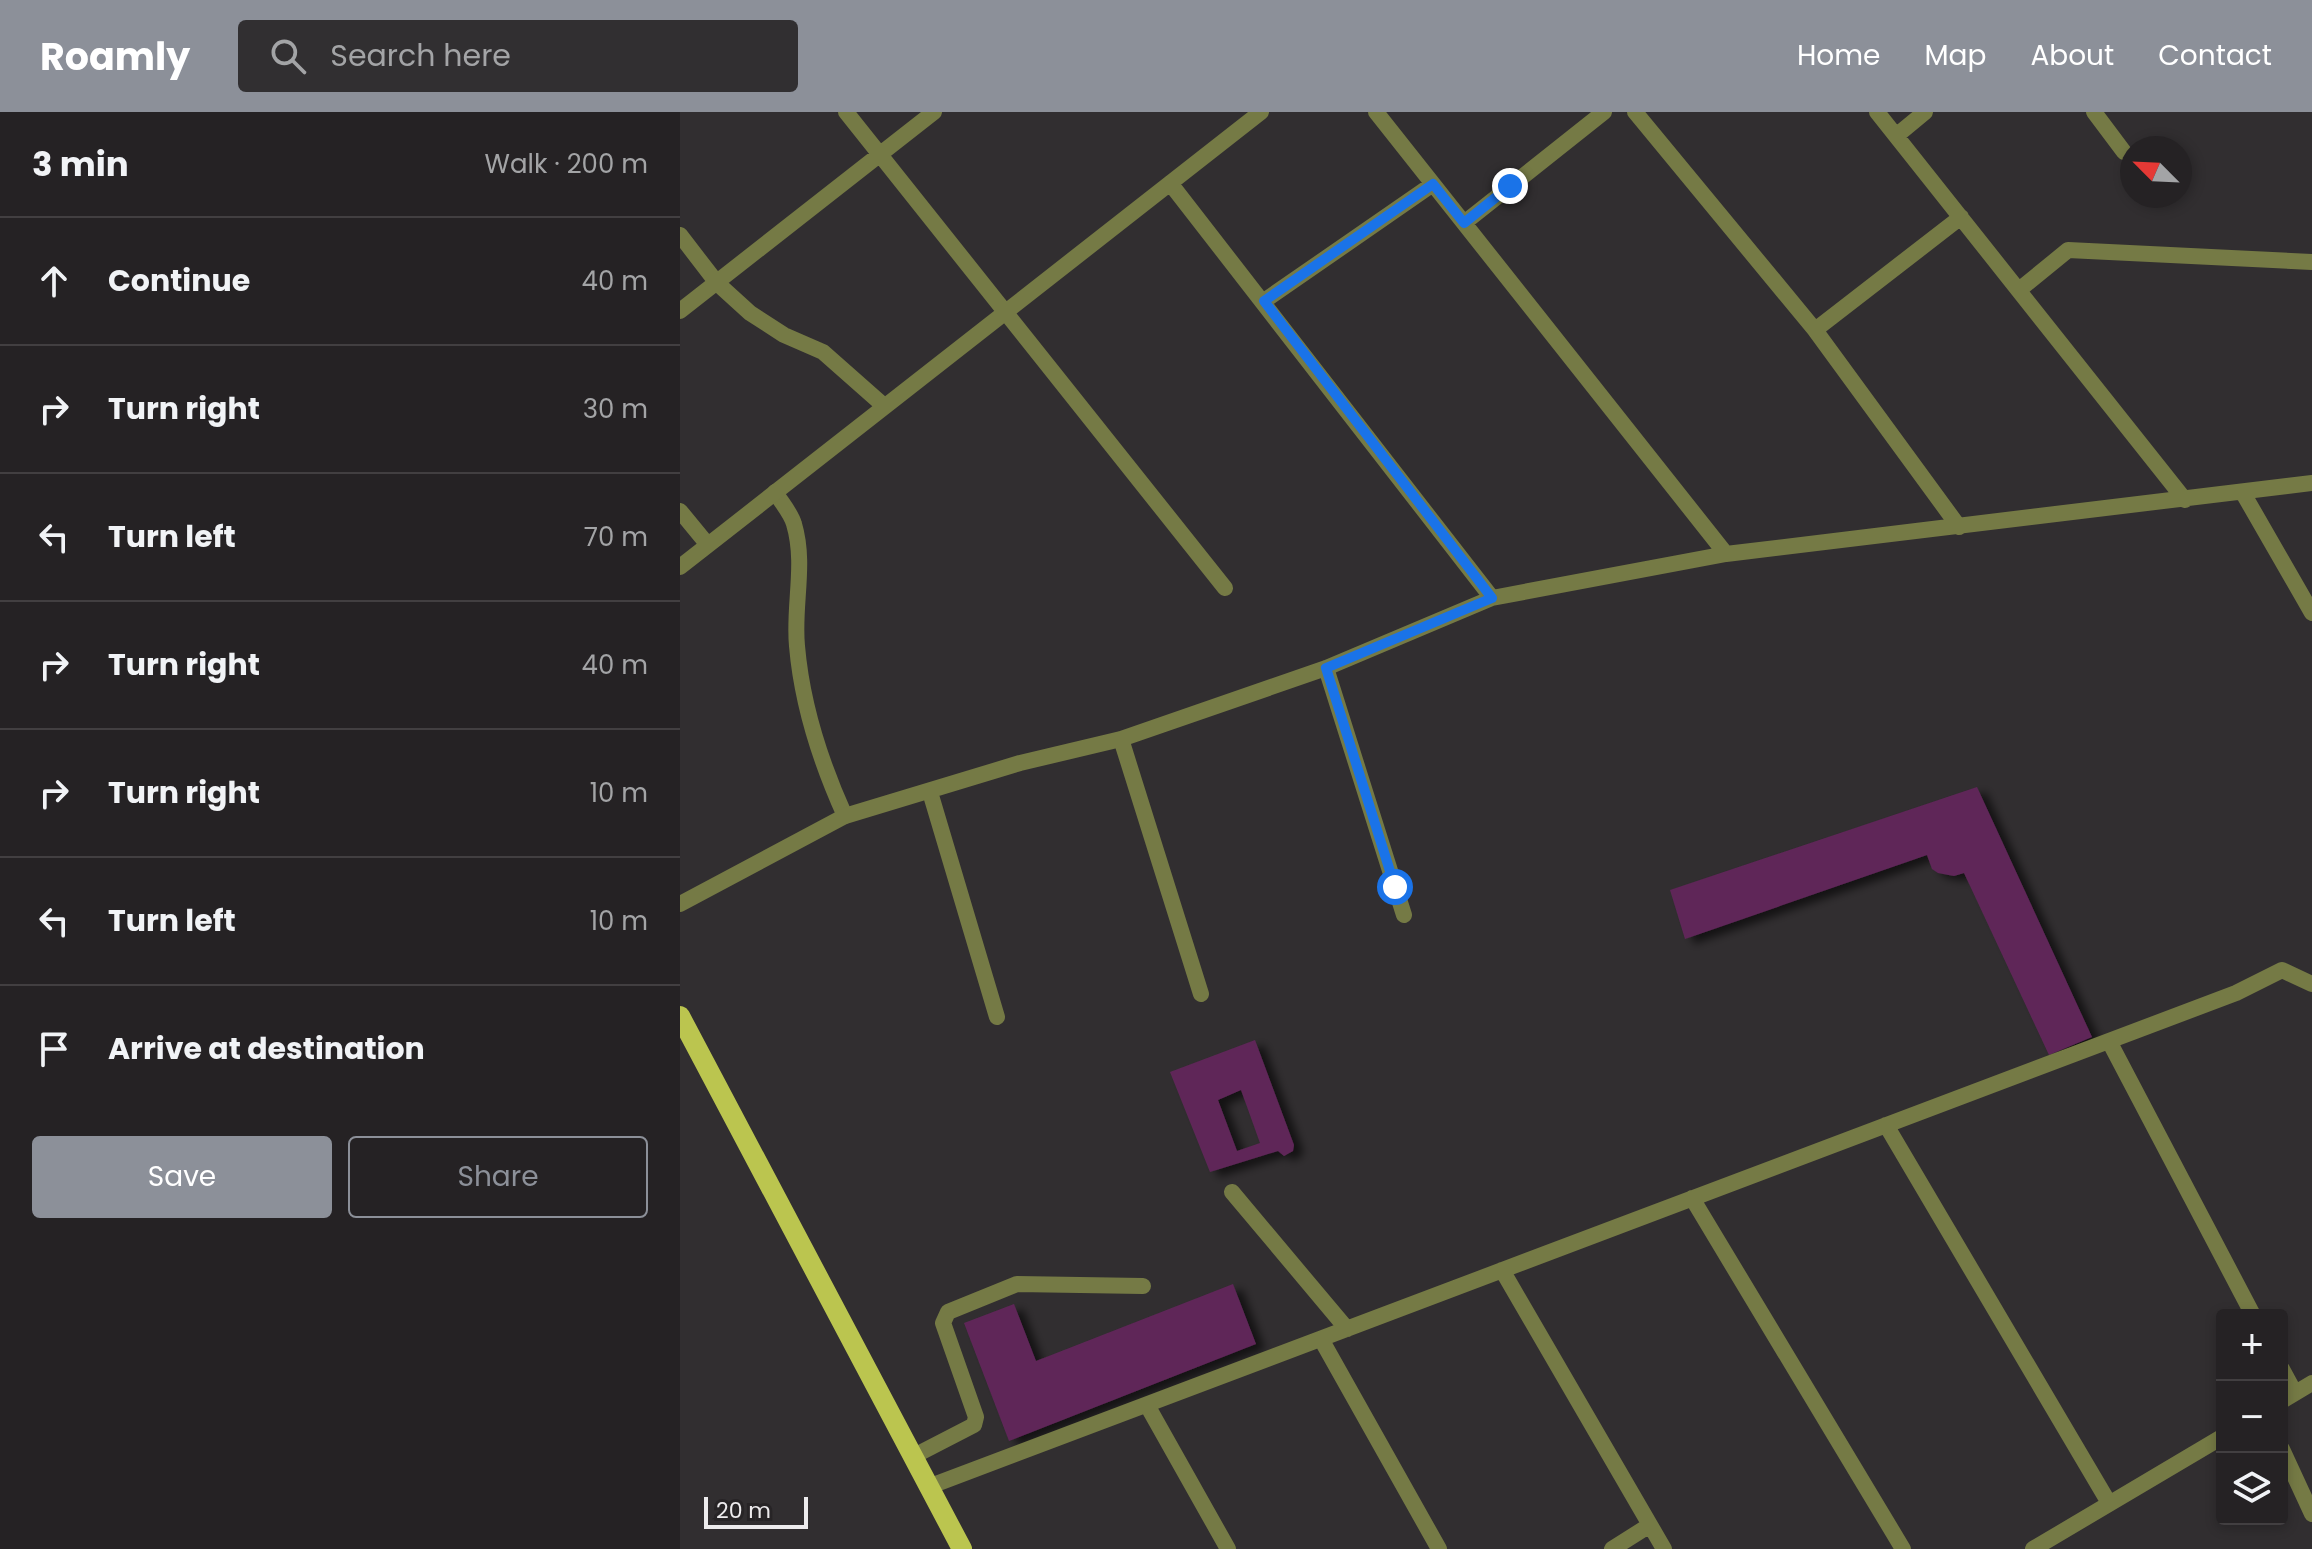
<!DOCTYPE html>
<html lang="en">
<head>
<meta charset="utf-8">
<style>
	body { margin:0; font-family:Poppins,sans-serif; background:#312f31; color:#f1f3f6 }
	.controls { position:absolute; right:24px; bottom:24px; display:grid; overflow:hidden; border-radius:8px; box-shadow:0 4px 12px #0003 }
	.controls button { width:72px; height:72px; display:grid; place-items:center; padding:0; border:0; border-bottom:2px solid #423f41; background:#252224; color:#f1f3f6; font:40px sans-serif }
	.compass { position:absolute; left:1440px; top:24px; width:72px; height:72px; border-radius:50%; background:#252224; box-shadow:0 4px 12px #0003; rotate:294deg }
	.scale { position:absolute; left:24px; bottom:20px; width:104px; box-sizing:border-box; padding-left:8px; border:4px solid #edebed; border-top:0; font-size:22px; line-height:28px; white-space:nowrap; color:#edebed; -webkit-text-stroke:6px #272426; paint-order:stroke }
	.stop { position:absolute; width:24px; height:24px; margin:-18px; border:6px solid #1a73e8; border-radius:50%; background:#fff }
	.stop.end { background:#1a73e8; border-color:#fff; box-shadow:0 2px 8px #0008 }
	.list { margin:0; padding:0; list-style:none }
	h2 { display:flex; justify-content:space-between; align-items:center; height:104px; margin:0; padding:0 32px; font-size:34px }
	h2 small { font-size:26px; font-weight:400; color:#a3a4a6 }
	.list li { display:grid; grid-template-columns:52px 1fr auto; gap:24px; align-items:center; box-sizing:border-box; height:128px; padding:0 32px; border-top:2px solid #423f41 }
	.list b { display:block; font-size:30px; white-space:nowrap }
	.list em { font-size:26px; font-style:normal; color:#a3a4a6 }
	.actions { display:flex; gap:16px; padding:24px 32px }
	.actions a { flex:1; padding:18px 0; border:2px solid #8c9099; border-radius:8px; text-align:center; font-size:28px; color:#8c9099 }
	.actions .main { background:#8c9099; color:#fff }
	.icon { flex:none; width:44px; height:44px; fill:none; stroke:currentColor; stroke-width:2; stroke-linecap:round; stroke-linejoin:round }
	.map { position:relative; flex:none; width:1632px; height:1437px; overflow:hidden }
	header { display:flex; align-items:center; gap:48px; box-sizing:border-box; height:112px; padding:0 40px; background:#8c9099; color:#fff }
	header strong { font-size:38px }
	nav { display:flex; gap:44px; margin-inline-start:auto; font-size:28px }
	.search { width:560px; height:72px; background:#312f31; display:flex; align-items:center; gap:20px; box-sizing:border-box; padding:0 28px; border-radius:8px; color:#a3a4a6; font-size:30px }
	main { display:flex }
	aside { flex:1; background:#252224 }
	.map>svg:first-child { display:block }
	.building { fill:#5f2658; fill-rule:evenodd; filter:url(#shadow) }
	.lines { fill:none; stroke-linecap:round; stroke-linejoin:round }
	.service { stroke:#757a45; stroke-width:16 }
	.minor { stroke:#757a45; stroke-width:16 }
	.primary { stroke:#bbc54f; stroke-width:20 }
	.route { stroke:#1a73e8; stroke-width:10 }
</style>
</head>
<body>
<header>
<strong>Roamly</strong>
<div class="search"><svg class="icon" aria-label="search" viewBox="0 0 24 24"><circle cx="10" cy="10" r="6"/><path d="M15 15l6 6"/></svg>Search here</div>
<nav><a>Home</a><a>Map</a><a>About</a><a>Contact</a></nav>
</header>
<main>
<aside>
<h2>3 min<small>Walk · 200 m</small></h2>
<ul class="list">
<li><svg class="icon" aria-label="ahead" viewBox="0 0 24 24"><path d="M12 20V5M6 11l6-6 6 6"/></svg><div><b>Continue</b></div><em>40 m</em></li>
<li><svg class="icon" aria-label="right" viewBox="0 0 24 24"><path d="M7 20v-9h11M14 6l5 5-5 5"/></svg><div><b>Turn right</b></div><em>30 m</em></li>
<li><svg class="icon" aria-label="left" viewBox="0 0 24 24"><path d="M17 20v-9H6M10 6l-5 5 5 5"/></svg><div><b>Turn left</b></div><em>70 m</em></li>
<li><svg class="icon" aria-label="right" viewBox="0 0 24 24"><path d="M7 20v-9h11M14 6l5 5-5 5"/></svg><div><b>Turn right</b></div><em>40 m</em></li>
<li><svg class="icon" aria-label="right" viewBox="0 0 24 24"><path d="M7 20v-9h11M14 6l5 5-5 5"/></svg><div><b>Turn right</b></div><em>10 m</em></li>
<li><svg class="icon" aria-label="left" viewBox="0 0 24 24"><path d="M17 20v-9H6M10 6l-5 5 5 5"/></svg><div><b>Turn left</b></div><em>10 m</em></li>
<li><svg class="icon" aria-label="arrive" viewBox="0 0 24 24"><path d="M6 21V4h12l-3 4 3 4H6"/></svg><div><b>Arrive at destination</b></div></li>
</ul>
<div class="actions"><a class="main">Save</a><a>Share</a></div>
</aside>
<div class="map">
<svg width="1632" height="1437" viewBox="0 0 1632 1437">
	<defs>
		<filter id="shadow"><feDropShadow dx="9" dy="5" stdDeviation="4" flood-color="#0009"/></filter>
	</defs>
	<rect width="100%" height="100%" fill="#312e30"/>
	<path class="building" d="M 1297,675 L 1412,925 L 1369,943 L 1284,761 L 1274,764 L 1258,761 L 1252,757 L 1247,743 L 1005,827 L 990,778 Z
		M 575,928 L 614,1033 L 613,1039 L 604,1044 L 598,1039 L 530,1060 L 490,960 ZM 561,978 L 580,1031 L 557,1039 L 538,988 Z
		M 553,1172 L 576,1232 L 329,1329 L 284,1211 L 334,1192 L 356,1249 Z"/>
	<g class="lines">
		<path class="service" d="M 95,380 C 101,390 111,401 114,412 C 126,452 113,494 117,534 C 122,593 141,651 165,704
			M 232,1345 L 294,1313 L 296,1305 L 263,1211 L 268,1200 L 337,1172 L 463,1174"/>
		<path class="minor" d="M 166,0 L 545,476
			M 696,0 L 1046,442
			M 955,0 L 1135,218 L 1279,415
			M 1197,0 L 1505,388
			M 1414,0 L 1444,40
			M 1216,24 L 1245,0
			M 490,71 L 812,486
			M 784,111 L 924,0
			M 0,123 L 37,171 L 70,201 L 104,223 L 143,240 L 203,293
			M 1339,178 L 1388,138 L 1632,150
			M 584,189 L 753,72
			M 0,199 L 254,0
			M 1135,218 L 1281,105
			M 1563,381 L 1632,501
			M 0,399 L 28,433
			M 0,455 L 581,0
			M 646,556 L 724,803
			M 441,627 L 521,882
			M 250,680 L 317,905
			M 0,792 L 165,704 L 340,651 L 441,627 L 646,556 L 812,486 L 1046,442 L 1632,371
			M 1429,929 L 1573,1203
			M 1206,1013 L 1429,1391
			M 552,1080 L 667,1217
			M 1012,1086 L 1223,1437
			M 822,1158 L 984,1437
			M 641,1227 L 759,1437
			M 1602,1257 L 1615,1281
			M 1602,1289 L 1632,1271
			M 467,1293 L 548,1437
			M 1602,1337 L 1632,1402
			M 248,1375 L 1556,881 L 1602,858 L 1632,872
			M 932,1437 L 970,1413
			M 1353,1437 L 1542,1325"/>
		<path class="primary" d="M 0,904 L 282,1437"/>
	</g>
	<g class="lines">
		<path class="route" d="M 715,775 L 646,556 L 812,486 L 584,189 L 753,72 L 784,111 L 830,74"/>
	</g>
</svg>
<div class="controls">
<button>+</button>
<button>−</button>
<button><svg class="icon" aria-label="layers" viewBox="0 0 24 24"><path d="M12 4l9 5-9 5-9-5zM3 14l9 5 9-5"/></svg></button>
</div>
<svg class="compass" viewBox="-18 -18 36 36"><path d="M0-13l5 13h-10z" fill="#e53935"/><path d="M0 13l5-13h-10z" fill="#a3a4a6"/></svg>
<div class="scale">20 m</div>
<div class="stop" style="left:715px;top:775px"></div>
<div class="stop end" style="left:830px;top:74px"></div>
</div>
</main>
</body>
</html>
